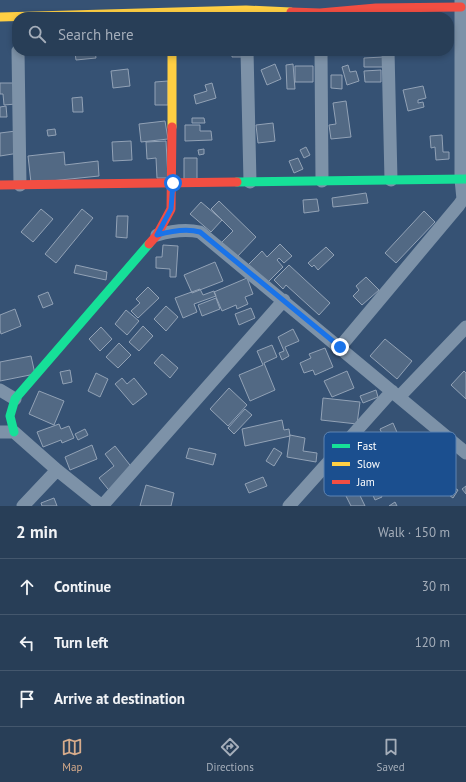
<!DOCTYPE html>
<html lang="en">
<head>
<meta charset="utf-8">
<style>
	body { margin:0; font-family:"PT Sans",sans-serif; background:#30455d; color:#f1f3f6 }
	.stop { position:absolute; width:12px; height:12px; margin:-9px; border:3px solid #1a73e8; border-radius:50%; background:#fff }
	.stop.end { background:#1a73e8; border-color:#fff; box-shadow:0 1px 4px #0008 }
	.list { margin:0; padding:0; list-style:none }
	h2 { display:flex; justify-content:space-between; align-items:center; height:52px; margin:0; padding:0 16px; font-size:17px }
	h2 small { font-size:13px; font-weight:400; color:#a5aeba }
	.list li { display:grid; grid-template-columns:26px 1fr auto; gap:12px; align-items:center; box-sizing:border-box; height:56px; padding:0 16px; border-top:1px solid #44576d }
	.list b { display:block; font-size:15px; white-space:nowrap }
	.list em { font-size:13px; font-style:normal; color:#a5aeba }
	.icon { flex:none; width:22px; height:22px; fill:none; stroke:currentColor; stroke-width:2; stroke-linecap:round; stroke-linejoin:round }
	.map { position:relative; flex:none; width:466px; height:506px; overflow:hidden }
	.search { position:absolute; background:#283e57; box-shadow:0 2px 6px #0003; left:12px; right:12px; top:12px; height:44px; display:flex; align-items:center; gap:10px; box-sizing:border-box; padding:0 14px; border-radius:16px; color:#a5aeba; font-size:15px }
	.sheet { height:220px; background:#283e57 }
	nav { display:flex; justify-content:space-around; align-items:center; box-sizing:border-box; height:56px; border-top:1px solid #44576d; background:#283e57; font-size:11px; color:#a5aeba }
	nav a { display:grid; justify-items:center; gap:2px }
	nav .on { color:#d6ab8b }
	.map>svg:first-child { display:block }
	.building { fill:#526984; stroke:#92a2b6 }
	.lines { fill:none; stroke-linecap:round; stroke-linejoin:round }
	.street { stroke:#7d92a8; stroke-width:13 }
	.fast { stroke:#16e098; stroke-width:9 }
	.slow { stroke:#ffcf43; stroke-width:9 }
	.jam { stroke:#f24e42; stroke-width:9 }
	.route { stroke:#1a73e8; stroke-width:5 }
	.key { fill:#1b4f8f; stroke:#5f84b1; stroke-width:1 }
	.key-label { font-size:11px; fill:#fff }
</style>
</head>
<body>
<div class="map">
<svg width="466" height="506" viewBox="0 0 466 506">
	<rect width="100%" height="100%" fill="#365274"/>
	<path class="building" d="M 60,51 L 95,51 L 96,58 L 76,60 L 75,53 L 61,54 Z
		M 232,51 L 241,51 L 242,57 L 232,57 Z
		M 383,57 L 383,67 L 364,67 L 364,58 Z
		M 275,64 L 281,79 L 267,85 L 261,70 Z
		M 293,64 L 295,89 L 287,89 L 286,65 Z
		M 348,65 L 350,72 L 356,71 L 359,81 L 347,85 L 342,67 Z
		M 295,66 L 313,66 L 313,82 L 295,82 Z
		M 128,69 L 130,86 L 113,88 L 111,71 Z
		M 381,70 L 381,82 L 365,82 L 364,71 Z
		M 331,75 L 342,75 L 342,89 L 331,88 Z
		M 168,81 L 168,105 L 155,105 L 155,82 Z
		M 0,83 L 15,83 L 16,104 L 4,105 L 3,94 L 0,94 Z
		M 212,83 L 216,98 L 196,104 L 194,95 L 207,91 L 205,85 Z
		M 423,86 L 426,98 L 418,100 L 418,103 L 423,102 L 424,107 L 408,111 L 403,90 Z
		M 82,97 L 83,112 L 73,112 L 72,98 Z
		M 346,101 L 351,137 L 331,139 L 329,125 L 336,124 L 333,103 Z
		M 6,106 L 7,117 L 0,117 L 0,107 Z
		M 192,118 L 204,118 L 205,123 L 192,123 Z
		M 165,121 L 168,139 L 141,142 L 139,124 Z
		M 273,123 L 275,141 L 258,143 L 256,125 Z
		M 185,125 L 200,125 L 200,131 L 211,131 L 212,140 L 185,141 Z
		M 55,129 L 56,135 L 48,136 L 47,130 Z
		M 16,131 L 19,153 L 0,156 L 0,133 Z
		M 442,135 L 443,152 L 449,152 L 449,159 L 436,160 L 435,147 L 431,148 L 430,136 Z
		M 131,141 L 132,160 L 113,161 L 112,142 Z
		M 166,141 L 168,178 L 157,178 L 156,158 L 147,159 L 146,142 Z
		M 306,147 L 310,155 L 304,158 L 300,150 Z
		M 204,149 L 204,154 L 199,155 L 198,150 Z
		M 64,152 L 65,165 L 98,161 L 99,176 L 31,183 L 28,156 Z
		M 184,158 L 197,158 L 197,179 L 184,179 Z
		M 298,158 L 303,169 L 294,173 L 289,161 Z
		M 366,193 L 368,203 L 333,207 L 332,198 Z
		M 317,199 L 319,211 L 304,213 L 303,200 Z
		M 219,201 L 256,237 L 236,258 L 221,243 L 233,231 L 211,209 Z
		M 201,202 L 222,220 L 211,232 L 190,214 Z
		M 41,209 L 53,219 L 33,242 L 21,232 Z
		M 82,209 L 93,218 L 56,263 L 45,254 Z
		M 424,211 L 435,222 L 396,263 L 385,253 Z
		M 117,216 L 128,216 L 127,238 L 116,237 Z
		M 280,244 L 292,256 L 284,263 L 279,258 L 277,260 L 283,267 L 267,283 L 248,265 L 262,251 L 267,257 Z
		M 163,245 L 178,246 L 176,277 L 170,277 L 170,269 L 156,268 L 156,257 L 162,257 Z
		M 326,247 L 334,255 L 318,270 L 314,265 L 312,267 L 308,263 Z
		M 215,262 L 223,281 L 192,293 L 184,275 Z
		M 76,265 L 107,272 L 106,280 L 74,273 Z
		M 289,265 L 330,303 L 319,315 L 286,285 L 283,289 L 274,280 Z
		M 366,277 L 379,290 L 362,305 L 353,296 L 359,290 L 356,286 Z
		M 247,278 L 253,294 L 245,297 L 248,304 L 237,309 L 236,305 L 222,311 L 214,292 Z
		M 148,287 L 159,298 L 138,318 L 131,311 L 140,303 L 136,299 Z
		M 200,289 L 203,295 L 214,291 L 216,296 L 194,304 L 197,312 L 183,318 L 175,298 Z
		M 48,292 L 53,304 L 43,308 L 38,296 Z
		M 216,298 L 220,309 L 202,316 L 198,305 Z
		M 166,306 L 178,317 L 166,331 L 154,319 Z
		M 251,308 L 255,318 L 239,325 L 235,314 Z
		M 15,309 L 21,326 L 1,334 L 0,330 L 0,315 Z
		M 126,310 L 139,321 L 127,335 L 115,324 Z
		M 143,326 L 153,336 L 139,351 L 129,342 Z
		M 101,327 L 112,339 L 100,351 L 89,339 Z
		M 293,329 L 299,341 L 285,347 L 289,356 L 282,360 L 279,353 L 284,351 L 278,337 Z
		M 385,339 L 412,361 L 397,379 L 370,356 Z
		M 119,343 L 131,355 L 118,368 L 106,357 Z
		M 272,345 L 277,357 L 264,363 L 275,390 L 250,401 L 239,375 L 263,365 L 257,351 Z
		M 325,348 L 333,367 L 315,375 L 313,370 L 304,373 L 300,363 L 311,358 L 309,354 Z
		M 162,354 L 178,368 L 170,378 L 154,363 Z
		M 31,356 L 35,374 L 0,381 L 0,362 Z
		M 70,370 L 72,382 L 63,384 L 60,372 Z
		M 347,371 L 354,388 L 332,397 L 324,381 Z
		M 464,371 L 466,373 L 466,399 L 451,385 Z
		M 96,373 L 108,379 L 100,397 L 88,391 Z
		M 122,378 L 127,384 L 134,378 L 147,394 L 133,405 L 115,384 Z
		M 229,388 L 247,405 L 228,426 L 210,409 Z
		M 376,390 L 378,397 L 363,403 L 360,396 Z
		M 39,391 L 64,401 L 54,425 L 29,414 Z
		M 323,398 L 360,402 L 357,424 L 321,420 Z
		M 245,409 L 252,415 L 234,434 L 228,428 Z
		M 282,420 L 284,430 L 289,429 L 290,436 L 245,446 L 242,429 Z
		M 393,423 L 399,437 L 393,439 L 399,452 L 388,457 L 381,443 L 385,441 L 380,429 Z
		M 59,424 L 61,429 L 69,426 L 74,438 L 62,443 L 61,440 L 43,447 L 37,432 Z
		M 85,429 L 88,435 L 78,440 L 75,434 Z
		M 290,435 L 305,438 L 303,451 L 317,453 L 316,462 L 287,457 Z
		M 92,445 L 97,459 L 70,470 L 65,457 Z
		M 115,446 L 137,474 L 112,494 L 99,478 L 114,466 L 105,454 Z
		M 189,448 L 216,454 L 213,465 L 186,458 Z
		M 274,448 L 282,453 L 274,466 L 266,461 Z
		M 263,477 L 267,486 L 249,493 L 245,484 Z
		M 351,477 L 365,506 L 351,506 L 339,482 Z
		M 376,481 L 382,497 L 375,500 L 368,484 Z
		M 146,485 L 174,493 L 171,506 L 140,506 Z
		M 451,486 L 458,490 L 453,498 L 446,493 Z
		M 466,486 L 466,494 L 462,489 Z
		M 54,498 L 57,506 L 42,506 L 41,503 Z
		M 395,502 L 397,506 L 389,506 Z"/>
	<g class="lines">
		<path class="street" d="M 18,51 L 20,185
			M 247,51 L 250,182
			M 321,51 L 322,181
			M 388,51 L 391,180
			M 157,235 C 171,231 186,229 200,232 L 466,453
			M 340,347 L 459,205 L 463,199 L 461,179 L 461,0
			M 0,390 L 15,399
			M 399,397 L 466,327
			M 0,432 L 14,432 L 57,470 L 102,506
			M 23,506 L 57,470
			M 102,506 L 284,300
			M 289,506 L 392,391"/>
		<path class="fast" d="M 237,182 L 466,179
			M 14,432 L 10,416 L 15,399 L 149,244"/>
		<path class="slow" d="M 0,17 L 246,10 L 291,12
			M 172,51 L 172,127"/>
		<path class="jam" d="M 291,12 L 320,13 L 376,8 L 461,7
			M 0,185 L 237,182
			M 149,244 L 157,235 L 171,209 L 172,127"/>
	</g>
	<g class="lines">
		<path class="route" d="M 173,183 L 171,209 L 157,235 C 171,231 186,228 200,232 L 340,347"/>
	</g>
	<rect x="324" y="432" width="132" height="64" rx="6" class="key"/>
	<rect x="332" y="444" width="18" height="4" fill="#16e098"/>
	<rect x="332" y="462" width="18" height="4" fill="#ffcf43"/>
	<rect x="332" y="480" width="18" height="4" fill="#f24e42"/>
	<g class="key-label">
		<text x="357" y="450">Fast</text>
		<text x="357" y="468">Slow</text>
		<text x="357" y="486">Jam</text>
	</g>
</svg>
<div class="stop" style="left:173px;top:183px"></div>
<div class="stop end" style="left:340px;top:347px"></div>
<div class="search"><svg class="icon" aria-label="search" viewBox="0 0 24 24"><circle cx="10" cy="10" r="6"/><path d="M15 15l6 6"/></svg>Search here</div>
</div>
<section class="sheet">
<h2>2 min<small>Walk · 150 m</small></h2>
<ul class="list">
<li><svg class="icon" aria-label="ahead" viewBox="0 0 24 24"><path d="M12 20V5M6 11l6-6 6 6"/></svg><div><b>Continue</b></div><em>30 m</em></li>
<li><svg class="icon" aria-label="left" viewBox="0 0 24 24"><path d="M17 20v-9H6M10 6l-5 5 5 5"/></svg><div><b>Turn left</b></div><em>120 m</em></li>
<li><svg class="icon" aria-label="arrive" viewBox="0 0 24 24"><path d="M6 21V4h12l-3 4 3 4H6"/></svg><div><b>Arrive at destination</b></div></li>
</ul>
</section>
<nav>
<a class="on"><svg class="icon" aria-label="map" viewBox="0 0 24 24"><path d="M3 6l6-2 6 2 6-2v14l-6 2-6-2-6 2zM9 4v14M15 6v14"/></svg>Map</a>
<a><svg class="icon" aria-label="directions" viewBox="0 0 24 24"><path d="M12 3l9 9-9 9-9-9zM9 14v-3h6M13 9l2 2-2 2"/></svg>Directions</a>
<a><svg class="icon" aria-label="saved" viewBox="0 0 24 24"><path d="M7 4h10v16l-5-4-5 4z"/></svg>Saved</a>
</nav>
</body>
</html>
